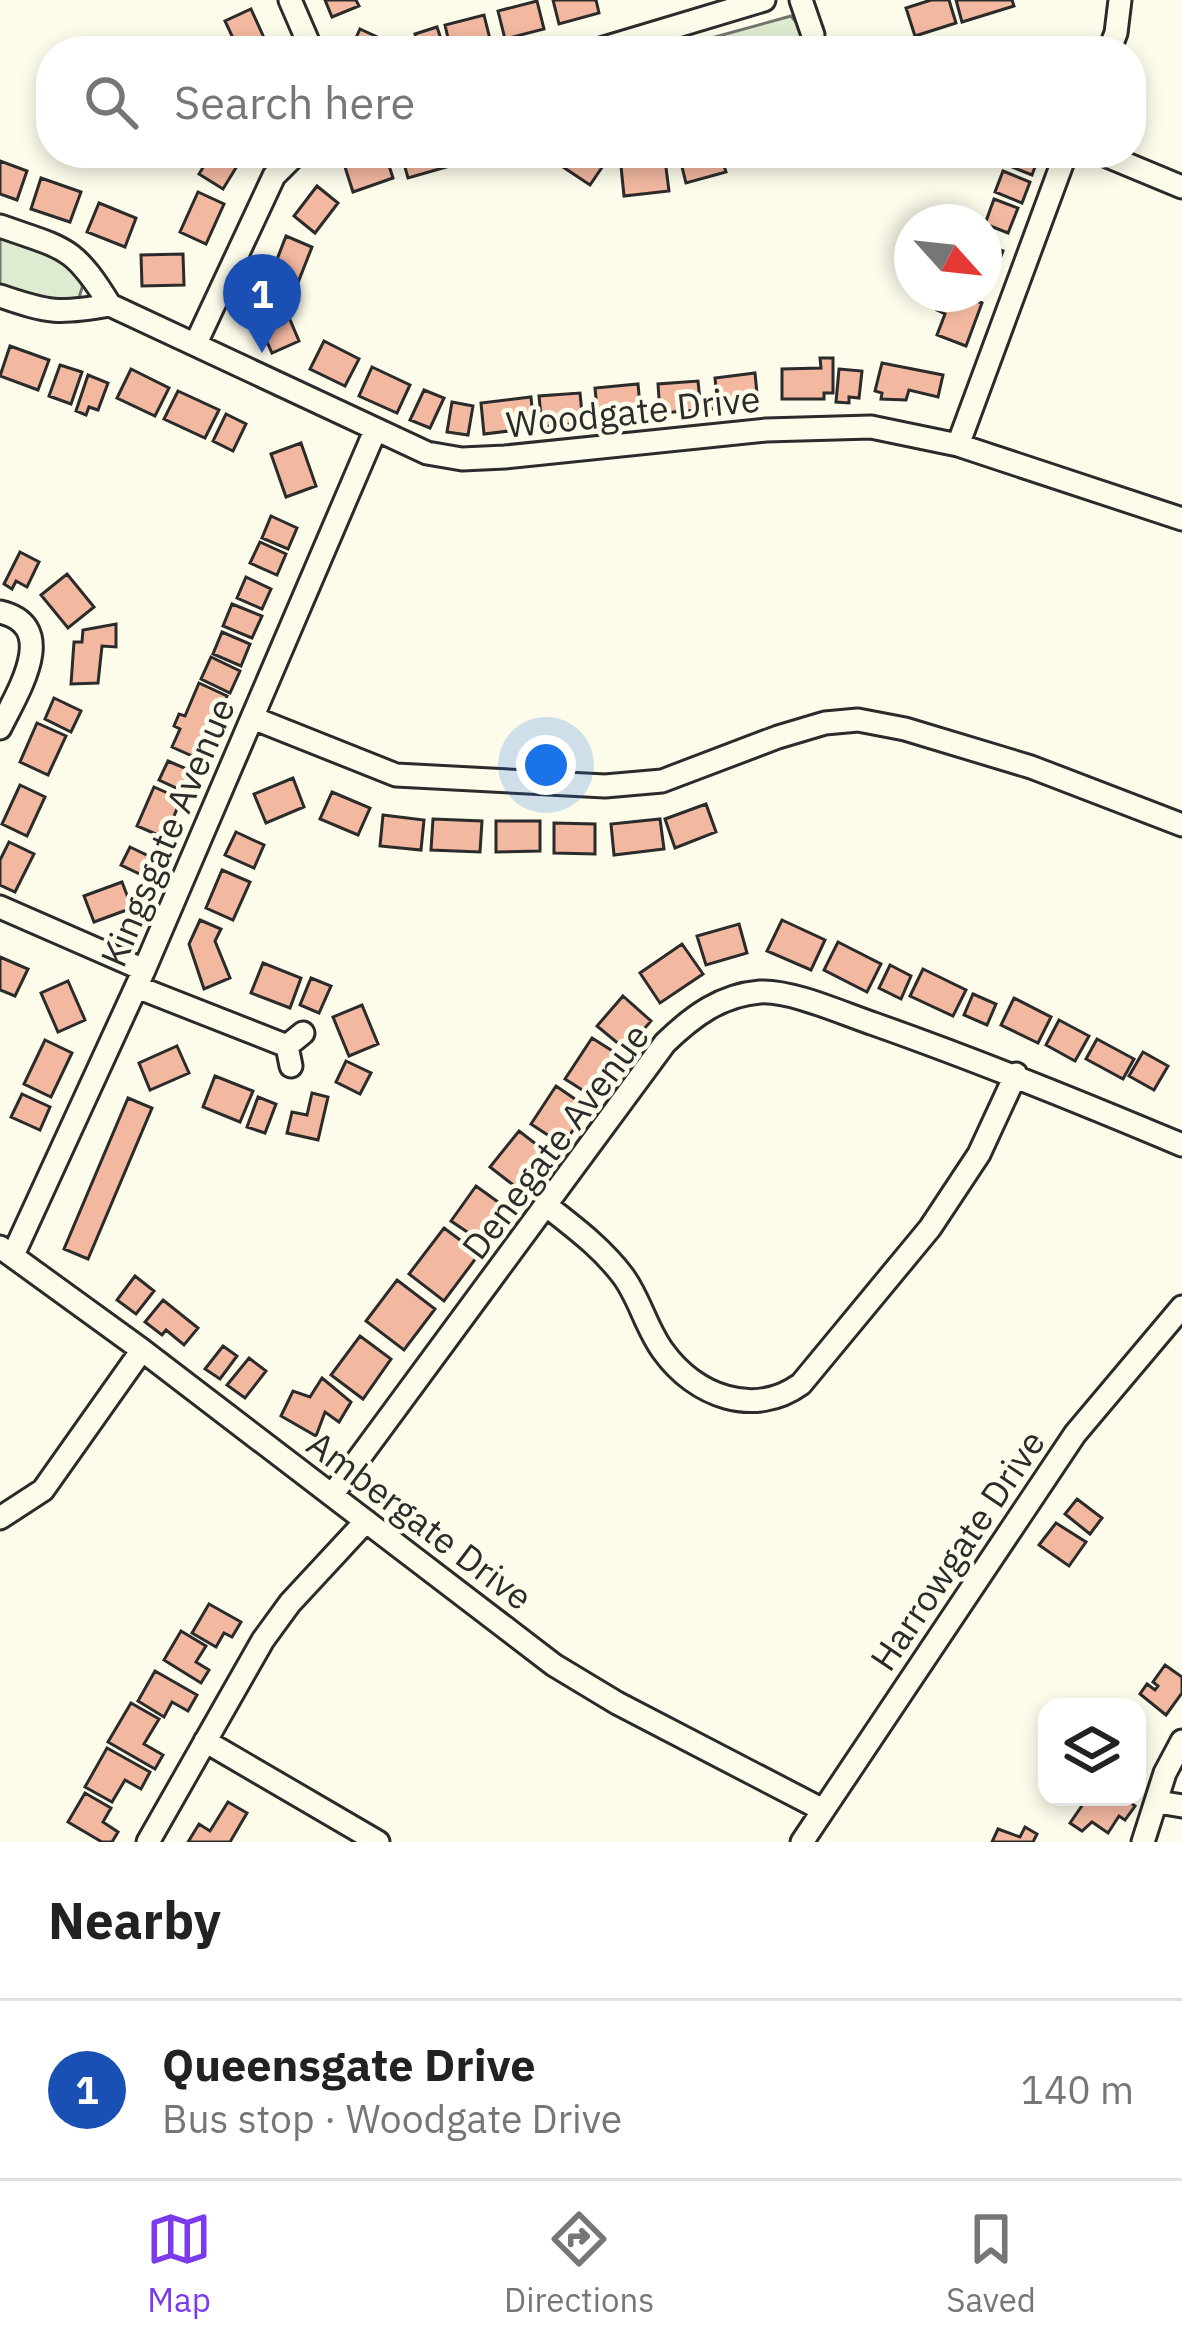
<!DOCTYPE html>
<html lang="en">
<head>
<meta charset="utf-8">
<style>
	body { margin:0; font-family:"IBM Plex Sans",sans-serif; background:#f6f6f6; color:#222 }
	.controls { position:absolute; right:36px; bottom:36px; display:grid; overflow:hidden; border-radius:24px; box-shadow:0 6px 18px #0003 }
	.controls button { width:108px; height:108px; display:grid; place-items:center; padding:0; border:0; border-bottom:3px solid #e0e0e0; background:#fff; color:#222; font:60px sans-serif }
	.compass { position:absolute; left:894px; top:204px; width:108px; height:108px; border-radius:50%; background:#fff; box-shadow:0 6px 18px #0003; rotate:117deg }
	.you { position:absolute; left:546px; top:765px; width:42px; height:42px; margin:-30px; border:9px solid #fff; border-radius:50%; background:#1a73e8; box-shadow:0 0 0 18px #1a73e833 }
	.badge { display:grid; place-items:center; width:78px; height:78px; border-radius:50%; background:#7c3aed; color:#fff; font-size:39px; font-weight:700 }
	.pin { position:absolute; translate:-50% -99px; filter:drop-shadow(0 3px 6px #0008) }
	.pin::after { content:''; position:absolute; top:63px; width:42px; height:36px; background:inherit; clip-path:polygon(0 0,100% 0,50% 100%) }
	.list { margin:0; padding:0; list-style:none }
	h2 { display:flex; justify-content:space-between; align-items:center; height:156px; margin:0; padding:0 48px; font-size:51px }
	h2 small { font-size:39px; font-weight:400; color:#767676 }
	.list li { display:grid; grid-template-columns:78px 1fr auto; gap:36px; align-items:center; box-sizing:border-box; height:180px; padding:0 48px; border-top:3px solid #e0e0e0 }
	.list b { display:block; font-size:45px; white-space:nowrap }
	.list p { margin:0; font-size:39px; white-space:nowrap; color:#767676 }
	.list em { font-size:39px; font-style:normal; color:#767676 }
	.icon { flex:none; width:66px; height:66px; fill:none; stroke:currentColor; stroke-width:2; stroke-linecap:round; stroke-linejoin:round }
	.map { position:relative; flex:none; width:1182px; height:1842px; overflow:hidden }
	.search { position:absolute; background:#fff; box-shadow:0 6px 18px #0003; left:36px; right:36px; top:36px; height:132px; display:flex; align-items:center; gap:30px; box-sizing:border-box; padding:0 42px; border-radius:48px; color:#767676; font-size:45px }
	.sheet { height:336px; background:#fff }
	nav { display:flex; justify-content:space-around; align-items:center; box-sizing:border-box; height:168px; border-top:3px solid #e0e0e0; background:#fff; font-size:33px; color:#767676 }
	nav a { display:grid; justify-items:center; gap:6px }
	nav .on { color:#7c3aed }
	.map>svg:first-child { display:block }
	.green { fill:#deebd1; stroke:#74746e; stroke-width:3 }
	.building { fill:#f2b8a0; stroke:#2b2b2b; stroke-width:3 }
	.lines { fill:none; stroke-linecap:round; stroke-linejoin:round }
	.street-casing { stroke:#2b2b2b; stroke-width:27 }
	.street { stroke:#fdfbea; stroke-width:21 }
	.labels { text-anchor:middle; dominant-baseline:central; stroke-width:9; stroke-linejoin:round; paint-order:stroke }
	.street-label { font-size:36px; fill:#2b2b2b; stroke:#fdfbea }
</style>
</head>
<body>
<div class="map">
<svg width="1182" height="1842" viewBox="0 0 1182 1842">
	<rect width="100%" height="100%" fill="#fdfbea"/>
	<path class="green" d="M 791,16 L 802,29 L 803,51 L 664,51 Z
		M 0,233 L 66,257 L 85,278 L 78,301 L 66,307 L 0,288 Z"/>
	<path class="building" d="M 325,0 L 356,0 L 359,6 L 332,17 Z
		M 553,0 L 596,0 L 599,13 L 559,24 Z
		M 931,0 L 949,0 L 956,23 L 915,36 L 906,8 Z
		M 956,0 L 1012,0 L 1014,6 L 962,22 Z
		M 537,1 L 544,29 L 505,39 L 498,11 Z
		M 251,9 L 270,51 L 239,51 L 225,21 Z
		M 484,15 L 491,43 L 451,51 L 445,25 Z
		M 437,27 L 445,51 L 421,51 L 415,34 Z
		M 360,29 L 397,46 L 395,51 L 350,51 Z
		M 212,153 L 245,153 L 223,189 L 199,174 Z
		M 374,153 L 385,153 L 393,178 L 353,192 L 344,164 Z
		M 401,153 L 446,153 L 450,166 L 408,178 Z
		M 559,153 L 596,153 L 607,160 L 590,185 L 554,161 Z
		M 688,153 L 720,153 L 726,172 L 686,183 L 679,155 Z
		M 1011,153 L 1040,153 L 1032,175 L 1007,165 Z
		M 665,160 L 669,191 L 624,196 L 621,166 Z
		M 0,161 L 27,171 L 17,200 L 0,194 Z
		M 1003,171 L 1030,182 L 1022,203 L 995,192 Z
		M 41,178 L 81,192 L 70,222 L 31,209 Z
		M 317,186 L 338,203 L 315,233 L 294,216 Z
		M 198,192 L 224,204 L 206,244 L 180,232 Z
		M 994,199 L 1018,208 L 1008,233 L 985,224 Z
		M 99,203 L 136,218 L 125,247 L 87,232 Z
		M 286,236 L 312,247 L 297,285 L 271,275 Z
		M 984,244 L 1003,251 L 988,290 L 984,289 Z
		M 183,254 L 184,285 L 142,286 L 141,255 Z
		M 943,294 L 958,294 L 982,303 L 966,346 L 937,335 L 945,314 L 937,310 Z
		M 283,303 L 299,341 L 272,353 L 255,315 Z
		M 324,341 L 359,359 L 345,386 L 310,369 Z
		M 10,346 L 49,360 L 38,390 L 0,376 Z
		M 820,358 L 833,358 L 833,393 L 824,393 L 824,399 L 782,399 L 782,369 L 821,368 Z
		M 882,363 L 943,375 L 938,397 L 909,390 L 906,400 L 881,399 L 882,393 L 875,391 Z
		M 60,365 L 82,372 L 71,404 L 49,396 Z
		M 372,367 L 410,385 L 397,413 L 359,396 Z
		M 131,369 L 169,388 L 155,416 L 117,398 Z
		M 839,369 L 862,371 L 859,398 L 849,397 L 849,403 L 836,402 Z
		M 755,373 L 758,404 L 709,409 L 708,399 L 717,398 L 715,378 Z
		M 88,375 L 108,383 L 98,410 L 89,407 L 86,415 L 76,411 Z
		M 698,381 L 701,410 L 660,413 L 658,384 Z
		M 638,384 L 641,416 L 598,420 L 595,388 Z
		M 424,390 L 444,398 L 430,428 L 410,420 Z
		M 178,391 L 219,410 L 205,438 L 164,419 Z
		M 580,393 L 583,423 L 542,427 L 539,396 Z
		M 531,397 L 534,428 L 484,434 L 481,403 Z
		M 452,402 L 473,406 L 468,435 L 447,432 Z
		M 226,414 L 246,424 L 233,451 L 213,441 Z
		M 301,443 L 316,486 L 286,497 L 271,454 Z
		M 271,516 L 297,528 L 288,549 L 262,538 Z
		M 260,542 L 286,554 L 277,575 L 250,563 Z
		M 20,552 L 39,562 L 27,587 L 16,581 L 12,589 L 4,584 Z
		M 67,574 L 94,607 L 68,628 L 41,595 Z
		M 246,577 L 271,589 L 262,609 L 237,598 Z
		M 232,604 L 262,616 L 252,638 L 223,626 Z
		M 116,624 L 116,647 L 102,646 L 98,683 L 71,684 L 74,642 L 82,642 L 83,630 Z
		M 222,632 L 250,644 L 241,666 L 213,654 Z
		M 211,657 L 240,671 L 230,693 L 201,679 Z
		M 199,683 L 227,696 L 199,759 L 172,747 L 180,729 L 174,726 L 179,714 L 185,716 Z
		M 54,698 L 81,711 L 71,732 L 45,719 Z
		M 37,723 L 66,736 L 48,775 L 20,762 Z
		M 168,761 L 194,772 L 185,792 L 159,780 Z
		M 293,778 L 304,807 L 266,823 L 254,794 Z
		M 20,785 L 45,797 L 27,836 L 2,824 Z
		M 154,787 L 181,799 L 165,838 L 137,826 Z
		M 332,792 L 370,808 L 358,835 L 320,819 Z
		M 706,804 L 716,832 L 675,848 L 665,819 Z
		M 383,815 L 424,820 L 421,850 L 380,846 Z
		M 433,819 L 482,821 L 480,852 L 431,850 Z
		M 660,819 L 664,849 L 614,855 L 611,824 Z
		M 496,821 L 540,821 L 540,851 L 496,852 Z
		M 554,823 L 595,824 L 595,854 L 554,853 Z
		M 236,832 L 264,845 L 254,868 L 225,855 Z
		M 9,842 L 34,854 L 15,892 L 0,885 L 0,860 Z
		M 130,847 L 157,860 L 148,878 L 121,865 Z
		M 222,870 L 250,882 L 233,920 L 206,908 Z
		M 122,882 L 132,908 L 94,922 L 84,896 Z
		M 200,920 L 221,929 L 215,941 L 230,978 L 204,989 L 189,944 Z
		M 782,920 L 825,940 L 811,970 L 767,951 Z
		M 739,924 L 747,953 L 706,965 L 697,936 Z
		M 838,942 L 881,964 L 867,992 L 824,970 Z
		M 682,944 L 703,974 L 660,1003 L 640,973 Z
		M 0,957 L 28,969 L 15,996 L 0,990 Z
		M 263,963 L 301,978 L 290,1008 L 251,993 Z
		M 890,965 L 911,976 L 901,999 L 879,988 Z
		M 923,969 L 966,990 L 953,1016 L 910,996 Z
		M 311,978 L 331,986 L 319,1013 L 300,1005 Z
		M 68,981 L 85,1020 L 58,1032 L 41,993 Z
		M 973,994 L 996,1004 L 987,1025 L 964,1015 Z
		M 623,996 L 651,1021 L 626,1050 L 597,1026 Z
		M 1014,998 L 1051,1017 L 1038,1043 L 1001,1025 Z
		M 362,1005 L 378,1044 L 349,1056 L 333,1017 Z
		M 1059,1020 L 1089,1036 L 1075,1061 L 1046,1045 Z
		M 592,1038 L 622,1057 L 595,1098 L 565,1079 Z
		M 1097,1039 L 1134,1059 L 1123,1079 L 1086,1059 Z
		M 45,1040 L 72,1053 L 51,1097 L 24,1084 Z
		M 177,1046 L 189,1073 L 150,1090 L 139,1063 Z
		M 1143,1052 L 1168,1066 L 1154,1090 L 1129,1076 Z
		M 346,1061 L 371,1073 L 360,1094 L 336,1082 Z
		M 215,1076 L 253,1091 L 240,1122 L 203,1107 Z
		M 556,1086 L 588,1108 L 563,1145 L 531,1124 Z
		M 312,1093 L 328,1097 L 318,1140 L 287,1133 L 292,1112 L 307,1115 Z
		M 22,1094 L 50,1107 L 40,1130 L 11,1117 Z
		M 258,1097 L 276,1104 L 265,1133 L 247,1127 Z
		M 128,1098 L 152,1108 L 88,1259 L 64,1249 Z
		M 519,1131 L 549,1154 L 521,1191 L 490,1167 Z
		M 476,1186 L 512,1212 L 488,1246 L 451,1221 Z
		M 444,1228 L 479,1254 L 444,1301 L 409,1274 Z
		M 135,1276 L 154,1291 L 136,1314 L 117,1300 Z
		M 397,1280 L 435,1309 L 404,1350 L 366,1321 Z
		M 163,1300 L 198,1328 L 184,1345 L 166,1330 L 162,1335 L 145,1322 Z
		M 360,1336 L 391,1359 L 363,1399 L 331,1375 Z
		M 223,1346 L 237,1356 L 220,1379 L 205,1369 Z
		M 249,1358 L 266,1371 L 245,1398 L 227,1385 Z
		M 322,1378 L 351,1402 L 339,1422 L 325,1412 L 316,1436 L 281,1416 L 293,1391 L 310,1397 Z
		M 1077,1499 L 1102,1518 L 1090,1534 L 1065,1514 Z
		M 1056,1523 L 1086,1542 L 1069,1566 L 1039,1545 Z
		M 209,1604 L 241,1622 L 232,1637 L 224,1633 L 216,1647 L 192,1633 Z
		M 181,1631 L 206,1646 L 196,1662 L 209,1670 L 201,1683 L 164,1660 Z
		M 1165,1665 L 1182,1677 L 1182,1693 L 1166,1715 L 1140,1694 L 1147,1684 L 1155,1690 L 1158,1686 L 1153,1682 Z
		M 155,1671 L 197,1695 L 188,1711 L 172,1702 L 164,1717 L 138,1701 Z
		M 131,1703 L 159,1719 L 144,1744 L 163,1755 L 155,1769 L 108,1742 Z
		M 107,1748 L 150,1772 L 141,1789 L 125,1780 L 112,1802 L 85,1787 Z
		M 85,1793 L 111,1808 L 103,1822 L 118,1832 L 112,1842 L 102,1842 L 68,1822 Z
		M 1088,1797 L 1123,1797 L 1135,1806 L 1125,1820 L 1119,1816 L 1108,1833 L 1092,1822 L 1082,1831 L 1070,1823 Z
		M 228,1802 L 247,1813 L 230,1842 L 188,1842 L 199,1824 L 210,1831 Z
		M 1025,1827 L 1037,1834 L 1033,1842 L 992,1842 L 998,1829 L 1020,1837 Z"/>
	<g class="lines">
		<defs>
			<path id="street" d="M 290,0 L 312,51
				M 801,0 L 813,35 L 811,51
				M 594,51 L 764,0
				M 1109,51 L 1116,33 L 1120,0
				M 1100,153 L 1182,187
				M 0,226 C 65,249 73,245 110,305 L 427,453 L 462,459 L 505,457 L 766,430 L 871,427 L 958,445 L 1182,519
				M 0,296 C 49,313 59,314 110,305
				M 196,343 L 274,176 L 297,153
				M 958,445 L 1066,153
				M 0,612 C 61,626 17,693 0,728
				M 253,718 L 396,775 L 605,786 L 662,781 L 778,737 L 825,723 L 858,720 L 905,729 L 1031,767 L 1182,825
				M 0,907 L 144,970
				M 137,987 L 287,1046
				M 291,1066 L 287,1046 L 303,1033
				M 547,1206 C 575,1228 602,1248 623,1276 C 640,1299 646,1328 663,1351 C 695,1396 754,1418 801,1384 L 930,1228 L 979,1154 L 1016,1074
				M 0,1247 L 142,1350 L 554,1665 L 617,1703 L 823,1810
				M 13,1255 L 144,970 L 375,431
				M 332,1495 L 665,1043 C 693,1016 721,995 760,992 C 791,990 844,1014 874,1024 C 979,1061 1080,1102 1182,1145
				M 0,1518 L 43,1490 L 142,1350
				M 205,1741 L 378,1842
				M 1158,1802 L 1182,1806
				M 148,1842 L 263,1640 L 290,1603 L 366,1521
				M 802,1842 L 1075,1434 L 1182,1307
				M 1143,1842 L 1165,1773 L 1182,1741"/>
		</defs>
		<use href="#street" class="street-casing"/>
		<use href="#street" class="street"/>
	</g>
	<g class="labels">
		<g class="street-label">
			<text transform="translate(633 411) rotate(-6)">Woodgate Drive</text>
			<text transform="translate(167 832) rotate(-67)">Kingsgate Avenue</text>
			<text transform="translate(555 1141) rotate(-53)">Denegate Avenue</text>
			<text transform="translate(420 1520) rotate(37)">Ambergate Drive</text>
			<text transform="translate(957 1550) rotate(-56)">Harrowgate Drive</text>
		</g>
	</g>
</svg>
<div class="controls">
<button><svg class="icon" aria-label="layers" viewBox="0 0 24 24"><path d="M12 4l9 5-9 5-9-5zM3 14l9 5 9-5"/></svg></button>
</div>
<svg class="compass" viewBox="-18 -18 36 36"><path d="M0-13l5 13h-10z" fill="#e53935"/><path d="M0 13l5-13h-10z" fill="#767676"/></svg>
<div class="you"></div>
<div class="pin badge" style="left:262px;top:353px;background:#1a4fb4">1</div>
<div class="search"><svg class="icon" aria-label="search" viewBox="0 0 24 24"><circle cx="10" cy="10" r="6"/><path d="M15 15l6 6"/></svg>Search here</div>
</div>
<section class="sheet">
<h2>Nearby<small></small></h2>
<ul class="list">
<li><span class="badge" style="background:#1a4fb4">1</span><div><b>Queensgate Drive</b><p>Bus stop · Woodgate Drive</p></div><em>140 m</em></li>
</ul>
</section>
<nav>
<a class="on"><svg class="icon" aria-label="map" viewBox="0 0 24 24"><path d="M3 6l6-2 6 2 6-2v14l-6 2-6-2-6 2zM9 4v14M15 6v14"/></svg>Map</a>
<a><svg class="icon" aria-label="directions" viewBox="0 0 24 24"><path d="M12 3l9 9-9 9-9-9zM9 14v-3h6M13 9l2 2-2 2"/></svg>Directions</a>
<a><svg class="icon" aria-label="saved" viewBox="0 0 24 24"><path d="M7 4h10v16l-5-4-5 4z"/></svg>Saved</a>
</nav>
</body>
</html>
